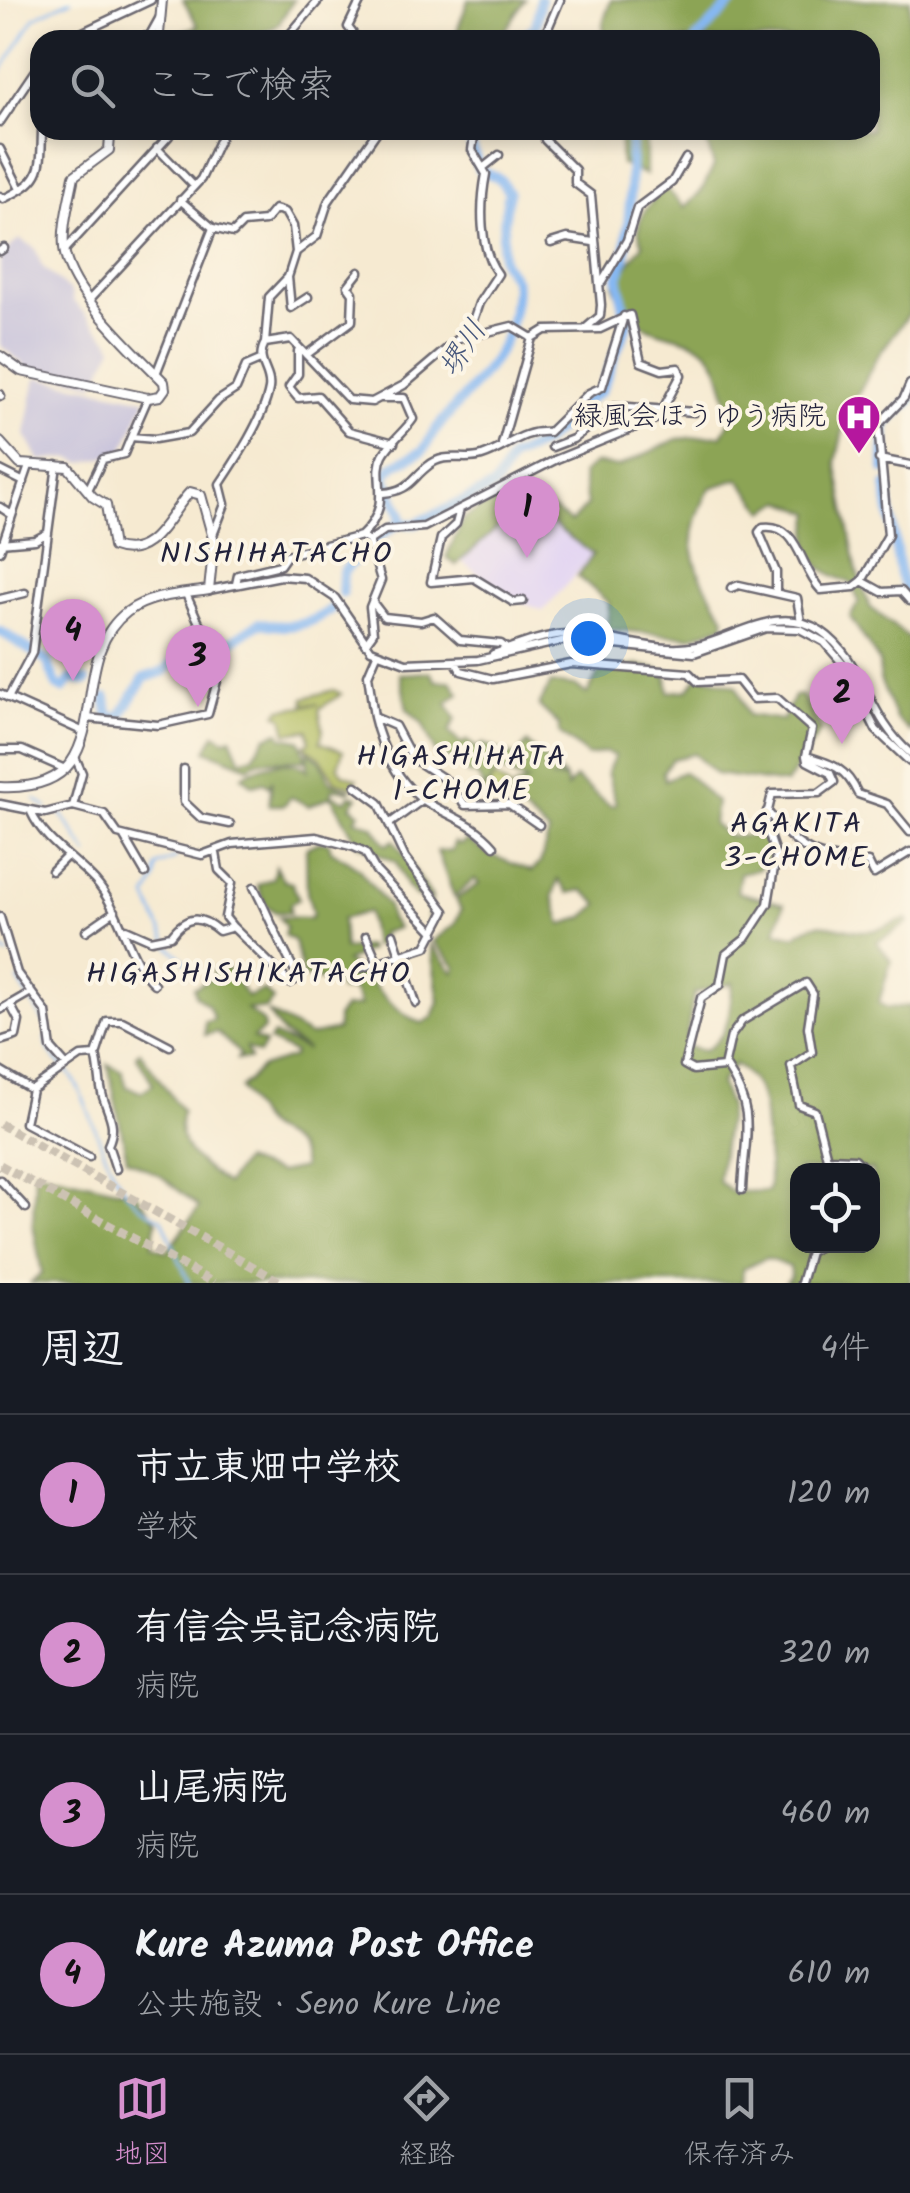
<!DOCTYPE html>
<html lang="ja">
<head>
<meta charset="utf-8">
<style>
	body { margin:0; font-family:Kalam,"Klee One",sans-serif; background:#20242c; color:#f1f3f6 }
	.controls { position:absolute; right:30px; bottom:30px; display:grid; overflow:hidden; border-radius:20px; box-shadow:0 5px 15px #0003 }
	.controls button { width:90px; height:90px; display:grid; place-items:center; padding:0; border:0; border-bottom:2px solid #363941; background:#171b24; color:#f1f3f6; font:50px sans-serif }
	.you { position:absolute; left:588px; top:638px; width:35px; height:35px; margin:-25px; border:8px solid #fff; border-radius:50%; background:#1a73e8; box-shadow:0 0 0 15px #1a73e833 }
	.badge { display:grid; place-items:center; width:65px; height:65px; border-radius:50%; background:#d690ce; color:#111; font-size:32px; font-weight:700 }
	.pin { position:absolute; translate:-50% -82px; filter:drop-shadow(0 2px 5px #0008) }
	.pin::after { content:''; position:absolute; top:52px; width:35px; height:30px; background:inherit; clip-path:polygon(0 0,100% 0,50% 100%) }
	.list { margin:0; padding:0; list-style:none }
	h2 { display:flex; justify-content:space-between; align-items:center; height:130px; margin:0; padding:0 40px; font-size:42px }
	h2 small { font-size:32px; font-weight:400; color:#9ea1a6 }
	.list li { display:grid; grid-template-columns:65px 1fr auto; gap:30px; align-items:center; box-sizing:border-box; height:160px; padding:0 40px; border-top:2px solid #363941 }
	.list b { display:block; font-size:38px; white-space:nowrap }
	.list p { margin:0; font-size:32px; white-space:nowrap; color:#9ea1a6 }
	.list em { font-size:32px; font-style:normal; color:#9ea1a6 }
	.icon { flex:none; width:55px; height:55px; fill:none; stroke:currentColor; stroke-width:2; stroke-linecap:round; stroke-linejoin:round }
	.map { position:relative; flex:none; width:910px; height:1283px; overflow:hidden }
	.search { position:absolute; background:#171b24; box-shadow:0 5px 15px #0003; left:30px; right:30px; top:30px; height:110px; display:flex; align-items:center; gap:25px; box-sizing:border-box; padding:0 35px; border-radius:30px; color:#9ea1a6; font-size:38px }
	.sheet { height:770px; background:#171b24 }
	nav { display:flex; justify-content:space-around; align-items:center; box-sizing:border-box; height:140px; border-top:2px solid #363941; background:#171b24; font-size:28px; color:#9ea1a6 }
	nav a { display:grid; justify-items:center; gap:5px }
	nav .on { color:#d690ce }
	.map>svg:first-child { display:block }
	.built { fill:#e2d4f3 }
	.industrial { fill:#c5c0da }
	.green { fill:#b1bc5e; stroke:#6a6f4c; stroke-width:2.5 }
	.forest { fill:#8ca455; stroke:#576348; stroke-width:2.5; fill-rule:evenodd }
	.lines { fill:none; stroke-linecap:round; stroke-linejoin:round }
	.stream { stroke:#86b8f2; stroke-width:2.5 }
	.river { stroke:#86b8f2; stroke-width:10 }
	.highway-tunnel { stroke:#ccc2b3; stroke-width:9; stroke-dasharray:9 4.5; stroke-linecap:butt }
	.minor-casing { stroke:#6c6870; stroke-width:11 }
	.major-casing { stroke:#6c6870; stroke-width:12 }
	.minor { stroke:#fff; stroke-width:6 }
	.major { stroke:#fff; stroke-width:8 }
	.labels { text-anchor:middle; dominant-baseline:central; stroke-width:8; stroke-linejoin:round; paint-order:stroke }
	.poi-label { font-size:28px; fill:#22223b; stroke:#fcf5e5; text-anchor:end }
	.water-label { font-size:30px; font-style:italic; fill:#45567b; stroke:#fcf5e5 }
	.neighbourhood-label { font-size:30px; letter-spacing:2.5px; fill:#22223b; stroke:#fcf5e5 }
</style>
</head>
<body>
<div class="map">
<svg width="910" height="1283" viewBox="0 0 910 1283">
	<rect width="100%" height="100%" fill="#fcf5e5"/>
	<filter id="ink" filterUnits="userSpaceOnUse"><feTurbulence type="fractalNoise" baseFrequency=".01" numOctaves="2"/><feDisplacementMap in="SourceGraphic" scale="20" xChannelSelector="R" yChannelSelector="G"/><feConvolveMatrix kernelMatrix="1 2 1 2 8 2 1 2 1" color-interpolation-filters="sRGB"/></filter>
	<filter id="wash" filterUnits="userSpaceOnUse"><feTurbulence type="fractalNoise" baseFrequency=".0048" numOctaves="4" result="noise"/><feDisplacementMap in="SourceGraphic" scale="40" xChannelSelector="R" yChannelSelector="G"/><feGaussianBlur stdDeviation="2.25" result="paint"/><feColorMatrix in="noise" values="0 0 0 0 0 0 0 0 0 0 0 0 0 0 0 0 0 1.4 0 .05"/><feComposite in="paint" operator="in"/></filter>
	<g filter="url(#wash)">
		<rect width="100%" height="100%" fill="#f6ead1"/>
		<path class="built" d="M 524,504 L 593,555 L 543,611 L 511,598 L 461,561 Z"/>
		<path class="industrial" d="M 19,239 L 35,248 L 42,266 L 71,292 L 73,301 L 110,341 L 113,347 L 95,384 L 30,370 L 0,345 L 0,257 Z
			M 36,377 L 146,399 L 122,453 L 83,463 L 71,458 L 40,461 L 25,435 Z"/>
		<path class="green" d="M 334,690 L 341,694 L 319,709 L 323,730 L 320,742 L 343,751 L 338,766 L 343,774 L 357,779 L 353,787 L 335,781 L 320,757 L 304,746 L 310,742 L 308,730 L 287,733 L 283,717 L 277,714 L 281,709 L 319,704 L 304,704 L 304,698 Z
			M 493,776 L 511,789 L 509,799 L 484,798 L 480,788 L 489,788 Z"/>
		<path class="forest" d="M 183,0 L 294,0 L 277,26 L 248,40 L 159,40 L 198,26 Z
			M 468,0 L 525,0 L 499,40 L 454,40 Z
			M 611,0 L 910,0 L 910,313 L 877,357 L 846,418 L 836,462 L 857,572 L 870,607 L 910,639 L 910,732 L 896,719 L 880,680 L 879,661 L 850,617 L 859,602 L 851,583 C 811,569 802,554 812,513 L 783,501 L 765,511 L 739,479 L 710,488 C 680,544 692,567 725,617 L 724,625 L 690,637 L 607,629 L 609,603 L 578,576 L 593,554 L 524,504 L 456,565 L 446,557 L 464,518 L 504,494 L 530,494 L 571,522 L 587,505 L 582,474 L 595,463 L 618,467 L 677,439 L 722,435 L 732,417 C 726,401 724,381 717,365 C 697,320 631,353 614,284 L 643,244 C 629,221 651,203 665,187 L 684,207 L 700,193 L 714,166 L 703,130 L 870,130 L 870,40 L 604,40 L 603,23 Z
			M 619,130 L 646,130 L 646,175 L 621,164 Z
			M 638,665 L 658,669 L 667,677 L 669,692 L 688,690 L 699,675 L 737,686 L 748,715 L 783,720 L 794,696 L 802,695 L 821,730 L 786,784 L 716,774 L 694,754 L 672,759 L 663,772 L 665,780 L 683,772 C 695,778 704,793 716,802 L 713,824 L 728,836 L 767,836 L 770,854 L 759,869 L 740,873 L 737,892 L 784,904 L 776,931 L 795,936 C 822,912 839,933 869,931 C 882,930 895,922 907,919 L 908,923 L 877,942 L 891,961 L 879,1003 L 888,1008 L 910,1006 L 910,1283 L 785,1283 L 791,1277 L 790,1267 L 766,1258 L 743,1269 L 742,1283 L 31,1283 L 42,1273 L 33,1225 L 35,1170 L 135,1193 L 157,1221 L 152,1245 L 167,1252 L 199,1207 L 161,1176 L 127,1159 L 108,1064 L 122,1071 L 127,1087 L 141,1092 L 153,1084 L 136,1055 L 140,1052 L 182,1111 C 172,1147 201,1165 226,1184 L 243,1161 L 278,1173 L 303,1168 C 301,1142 286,1142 268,1128 C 257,1119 248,1101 240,1088 L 262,1067 L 293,1057 L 294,1053 L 269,1041 L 273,1035 L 307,1050 L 283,1034 L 267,1012 L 310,1036 L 337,1030 L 337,1017 L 344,1008 L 360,1006 L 353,990 L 340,990 L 339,985 L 303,976 L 294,941 L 284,935 L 286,927 L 279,917 L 310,918 L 313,913 L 307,893 L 306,848 L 321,841 L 329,843 L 331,850 L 358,868 L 388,906 L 390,919 L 397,928 L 381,933 L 382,946 L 373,945 L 368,912 L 342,919 L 344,949 L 367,946 L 369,950 L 346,962 L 368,974 C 373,991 406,1018 422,1023 L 433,1017 L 439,1001 L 430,944 L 454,973 L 456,967 L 433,941 L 455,924 L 461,910 L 456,899 L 479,884 L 475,879 L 454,897 L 437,851 L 452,851 L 454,842 L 460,845 L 467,840 L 488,854 L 532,871 L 540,863 L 549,833 L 509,799 L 515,787 L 527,782 L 499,769 L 485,789 L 476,774 L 469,775 L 446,756 L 437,756 L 422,723 L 407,709 L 400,674 L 430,672 L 436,681 L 451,681 L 459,693 L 447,703 L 456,719 L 449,732 L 461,744 L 467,740 L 476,748 L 483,744 L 516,757 L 527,743 L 564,777 L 551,779 L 565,779 L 567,788 L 575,778 L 611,806 L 616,804 L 607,772 L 615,756 L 605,752 L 588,756 L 559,733 L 559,725 L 539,706 L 551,683 L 575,686 L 587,694 L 599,672 ZM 558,880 L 568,893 L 583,890 L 599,904 L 583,918 L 562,924 L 553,896 ZM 733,983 C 729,1013 731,1035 704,1051 L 685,1046 L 694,993 ZM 735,1064 C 770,1089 762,1113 767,1151 C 768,1167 771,1175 768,1191 L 732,1192 L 718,1181 L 729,1107 L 720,1083 ZM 798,1170 L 872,1170 L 872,1246 L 798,1246 Z
			M 279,732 L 283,737 L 300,740 L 306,760 L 258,761 L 249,767 L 206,750 L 215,734 L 225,740 L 231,737 L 241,760 L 253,756 L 266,737 Z
			M 307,751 L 321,761 L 330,782 L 352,791 L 332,789 L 332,795 L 346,801 L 350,795 L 358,797 L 351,806 L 360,813 L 355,819 L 373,826 L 386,845 L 394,840 L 432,897 L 428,920 L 430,898 L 417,897 L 407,887 L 396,862 L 358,844 L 331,796 L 309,806 L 291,797 L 284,805 L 269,805 L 272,780 L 269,786 L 264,782 L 253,785 L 242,776 C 259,765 291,756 308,770 Z
			M 275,866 L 284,881 L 292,883 L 299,899 L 290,904 L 290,913 L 275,912 L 266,905 L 257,885 L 273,878 Z
			M 227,968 L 247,997 L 264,990 L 273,1000 L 266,1009 L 247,1009 L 263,1022 L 264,1030 L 253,1038 L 265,1043 L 259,1054 L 246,1048 L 250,1059 L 237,1059 L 240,1054 L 217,1032 L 205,1035 L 205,1021 L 214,1019 L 208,1005 L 196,996 L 194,988 L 214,977 L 213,969 Z"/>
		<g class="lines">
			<path class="stream" d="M 0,73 L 35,17 L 71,0
				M 339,191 C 354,179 362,156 377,148 L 381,130
				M 323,227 L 334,198
				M 35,799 L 47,808
				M 61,813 L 88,854
				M 176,858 L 157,866 L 156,880 L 147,897 L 168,945 L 187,963 L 187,976
				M 0,949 L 8,954
				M 18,980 L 45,1023
				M 47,1036 C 45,1058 64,1062 74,1080 C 99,1121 108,1202 162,1218 L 189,1283"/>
			<path class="river" d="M 517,40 L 536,26 L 540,0
				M 696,40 L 735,0
				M 884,469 L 885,425 L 910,400
				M 886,486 L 900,575 L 910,596
				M 400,523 L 415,524 L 495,486 L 511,458 L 542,444 L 567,422 L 572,411 L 601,391 L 627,324 L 618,277 L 625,258 L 630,203 L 631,130
				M 342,593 L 343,572 L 376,538 L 400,523 L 401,514 L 385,477 C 391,462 409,460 422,451 C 428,446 429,438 434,432 C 455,404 495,369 507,334 C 511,322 518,293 515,281 C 512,274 506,268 503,261 C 500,251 506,204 509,193 L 500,179 L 479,169 L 467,130
				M 0,631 L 47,661 L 57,686 L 63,689 L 71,679 L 86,681
				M 106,698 L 109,719 L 122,714 L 144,678 L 165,671 L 191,644 L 232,641 L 259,623 C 285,629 310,626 331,609"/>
		</g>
	</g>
	<g filter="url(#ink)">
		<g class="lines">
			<path class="highway-tunnel" d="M 0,1124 L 282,1283
				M 0,1165 L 214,1283"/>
			<defs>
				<path id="minor" d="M 66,40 L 151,0
					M 128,40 L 150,35 L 160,17
					M 285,40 L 319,0
					M 358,40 L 348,27 L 361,0
					M 543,40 L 560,0
					M 0,122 L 40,63
					M 546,130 L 545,140 L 575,170 L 575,183 L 591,195 L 601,305 L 600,316 L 587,327
					M 157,148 L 194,186
					M 0,149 L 20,189
					M 484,167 L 499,155
					M 0,196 L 3,199 C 42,180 41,173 42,130
					M 180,200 L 213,228 L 233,233 L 243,223 L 265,221 L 275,209 L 285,212 L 293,226 L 296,252 L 288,277 L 269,297 L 265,343
					M 551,243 L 567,238 L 593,242
					M 65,250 L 169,136
					M 0,251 L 4,248
					M 296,252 L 317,236 L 328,202 L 378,130
					M 288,277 L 291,308 L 308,297
					M 602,282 L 627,240 L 637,208 L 672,182 L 686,158
					M 90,299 L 201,179 L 224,130
					M 459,339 L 512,326 L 532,338
					M 298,351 L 298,374 L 289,387 L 298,398 L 318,396 L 349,431 L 394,443
					M 306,355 L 352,321 L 353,293 L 348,286 L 359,272
					M 156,374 L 213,228
					M 0,394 L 1,396
					M 148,398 L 131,437 L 155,439 L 189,433 L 219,400 L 236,389 L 246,366 L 260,360
					M 502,444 L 532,338
					M 552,447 L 573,439 L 616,406 L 694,412
					M 879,459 L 910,465
					M 0,470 L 24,482
					M 88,490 L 103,459 L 124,454 L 131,437
					M 383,493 C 410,491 411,479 428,466 C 445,451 464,462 482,456 C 507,448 521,430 549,432 L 589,393 L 602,387 L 624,316
					M 0,507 L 12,515
					M 460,509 L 456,524 L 441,538 L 431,582 L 474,578 L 513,602 L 523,601
					M 213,535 L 225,504 L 220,484 C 236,460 264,418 269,389 C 272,371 254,362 265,343 L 291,339 L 349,400 L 372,402 L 404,385 L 470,329 L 479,303 L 498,274 C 479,250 480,205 486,174 L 472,150 L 475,130
					M 361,536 C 395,504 371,478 383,455 C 390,442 405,431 413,419 L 404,398 L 381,398
					M 369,541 L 385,530 L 424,527 L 557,459 L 658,418 L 681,375 L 678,368 L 662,370 L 641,362 L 630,315 L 600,329 L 545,330 L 532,338
					M 0,543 L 35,540 L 46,534
					M 0,551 L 29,466
					M 862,581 L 882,592 L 901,591 L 910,601
					M 236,584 L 238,575 L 280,565 L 287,555 L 361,536 L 369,541 L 381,580 L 370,607 L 373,633 L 365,644
					M 731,588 L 739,585 L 797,598 L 801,622
					M 209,590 L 281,576 L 305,578 L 335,598 L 371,650 L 406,663 L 478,660 L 566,640 L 694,653 L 766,628 L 800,629 L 824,642 L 844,665 L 876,730 L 910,762
					M 776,593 L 776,572 L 759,532 L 763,527 C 799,522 800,569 821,590 L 854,587 L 862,581 L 888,535 L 878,425 L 904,398 L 910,384
					M 0,599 L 25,593
					M 374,604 L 384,617 L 421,621 L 434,617 L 460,640 L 501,644 L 507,649
					M 377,654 L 368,675 L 374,717 L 395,726 L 412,758 L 449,782 L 465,805 L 509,804 L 539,825
					M 493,654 C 516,646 543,635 567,634 C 610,633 655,655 697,646 C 738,637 779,603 821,631 C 864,660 867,717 910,753
					M 455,661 L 461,671 L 493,679 L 571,664 L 689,673 L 698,682 L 738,680 L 753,699 L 777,698 L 812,729 L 806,756
					M 0,694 L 84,732
					M 8,698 L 32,653 L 57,465
					M 374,717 C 381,748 399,786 428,803 C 453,818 474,823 494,846
					M 87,718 L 158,725 L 208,714 L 220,670 L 186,594
					M 0,750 L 22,750 L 65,769
					M 806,756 L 807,761 L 830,773 L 834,782 L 819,793 L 772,794 L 765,823 L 776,856 L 768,904 L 745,939 L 726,954 L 720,985 L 701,998 L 684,1065 L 693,1070 L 724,1067 L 731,1036 L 742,1021 L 806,983 L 813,994 L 808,1027 L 812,1052 L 791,1066 L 799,1105 L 815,1111 L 827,1158 L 855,1159 L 866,1170
					M 806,756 C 833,764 846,768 858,794 L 887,804 L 910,832
					M 184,769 L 184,802 L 201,818 L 230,824
					M 356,786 L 379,803 L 405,858 L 445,911 L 426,947 L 361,968
					M 0,804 L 45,813 L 73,806 L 82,773 L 75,757
					M 73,806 L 104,814 L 118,834 L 202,855 L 232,844 L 316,837 L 354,847 L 365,852 L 376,871 L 435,933
					M 767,811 C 801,853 815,858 868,862 L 874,874 L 910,852
					M 31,812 C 44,841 74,858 95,881 C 122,911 128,961 154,984
					M 389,824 L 422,800
					M 124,837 L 145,873
					M 52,871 L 66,857
					M 0,917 L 17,973 L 46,1012 L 51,1048 L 67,1066
					M 233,927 L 290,983 L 299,978 C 280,946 270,918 254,887
					M 126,929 L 151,940 L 171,936 C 186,915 200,915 219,931 L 233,927 L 225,917 L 232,883 L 219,870 L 216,853
					M 86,931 L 115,911
					M 393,934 L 416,1003
					M 366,936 L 378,963
					M 0,1010 L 31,992
					M 0,1041 L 16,1036 L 19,1021 L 10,1004
					M 96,1055 C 100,1069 99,1084 103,1097 C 109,1116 117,1125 108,1145 L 116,1169
					M 726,1066 C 758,1113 744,1137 742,1190
					M 0,1071 L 32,1090
					M 32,1090 L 81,1056 L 96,1055 L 107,1021 L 122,1021 L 170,1046
					M 32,1090 L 25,1123 L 89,1157
					M 0,1180 L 26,1208
					M 801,1283 L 810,1252 L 820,1246"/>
				<path id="major" d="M 148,40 L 159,34 L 162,0
					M 0,356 L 21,371 L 148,398 L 160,396 L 165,389 L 164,382 C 134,351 74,297 65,254 C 60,232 70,198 74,176 L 109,150 L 110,136 L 102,130
					M 0,442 L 20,464 L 68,467 L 93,497 L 106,505 L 113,547 C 153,562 169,513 190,492 L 201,495 L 214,542 L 209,590 C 183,594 149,595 127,612 C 59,663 129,793 0,787"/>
			</defs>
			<use href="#minor" class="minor-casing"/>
			<use href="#major" class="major-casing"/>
			<use href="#minor" class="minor"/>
			<use href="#major" class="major"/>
		</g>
	</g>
	<defs>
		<symbol id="hospital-pin" viewBox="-11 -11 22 30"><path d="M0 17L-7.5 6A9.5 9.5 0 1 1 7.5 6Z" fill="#b5179e" stroke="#fcf5e5"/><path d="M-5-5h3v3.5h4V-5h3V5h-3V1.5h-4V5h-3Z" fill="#fff"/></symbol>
	</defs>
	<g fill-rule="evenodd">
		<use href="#hospital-pin" x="834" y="392" width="50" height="68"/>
	</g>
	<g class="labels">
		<g class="poi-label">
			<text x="826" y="417">緑風会ほうゆう病院</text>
		</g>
		<g class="water-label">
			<text transform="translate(464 349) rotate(-57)">堺川</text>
		</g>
		<g class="neighbourhood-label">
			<text x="277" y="555">NISHIHATACHO</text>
			<text x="462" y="758">HIGASHIHATA<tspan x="462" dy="34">1-CHOME</tspan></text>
			<text x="797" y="825">AGAKITA<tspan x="797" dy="34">3-CHOME</tspan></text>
			<text x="249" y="975">HIGASHISHIKATACHO</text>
		</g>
	</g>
</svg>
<div class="controls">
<button><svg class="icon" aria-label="locate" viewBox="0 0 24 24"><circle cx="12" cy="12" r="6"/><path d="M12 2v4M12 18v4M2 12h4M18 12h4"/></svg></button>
</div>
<div class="you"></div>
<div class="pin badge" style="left:527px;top:558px">1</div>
<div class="pin badge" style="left:842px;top:744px">2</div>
<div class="pin badge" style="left:198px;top:707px">3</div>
<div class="pin badge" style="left:73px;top:681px">4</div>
<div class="search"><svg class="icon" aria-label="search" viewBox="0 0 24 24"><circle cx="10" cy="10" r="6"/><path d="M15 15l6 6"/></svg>ここで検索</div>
</div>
<section class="sheet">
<h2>周辺<small>4件</small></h2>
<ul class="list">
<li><span class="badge">1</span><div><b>市立東畑中学校</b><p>学校</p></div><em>120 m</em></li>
<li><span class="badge">2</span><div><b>有信会呉記念病院</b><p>病院</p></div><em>320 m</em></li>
<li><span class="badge">3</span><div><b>山尾病院</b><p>病院</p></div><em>460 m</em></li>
<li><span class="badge">4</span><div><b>Kure Azuma Post Office</b><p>公共施設 · Seno Kure Line</p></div><em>610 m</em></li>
</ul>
</section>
<nav>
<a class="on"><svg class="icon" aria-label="map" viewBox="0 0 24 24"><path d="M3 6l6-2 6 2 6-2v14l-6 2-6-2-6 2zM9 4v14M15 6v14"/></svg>地図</a>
<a><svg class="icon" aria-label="directions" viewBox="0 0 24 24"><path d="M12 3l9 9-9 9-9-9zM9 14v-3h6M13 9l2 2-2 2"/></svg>経路</a>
<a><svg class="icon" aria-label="saved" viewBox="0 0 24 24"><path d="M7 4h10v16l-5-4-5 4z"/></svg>保存済み</a>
</nav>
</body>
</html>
